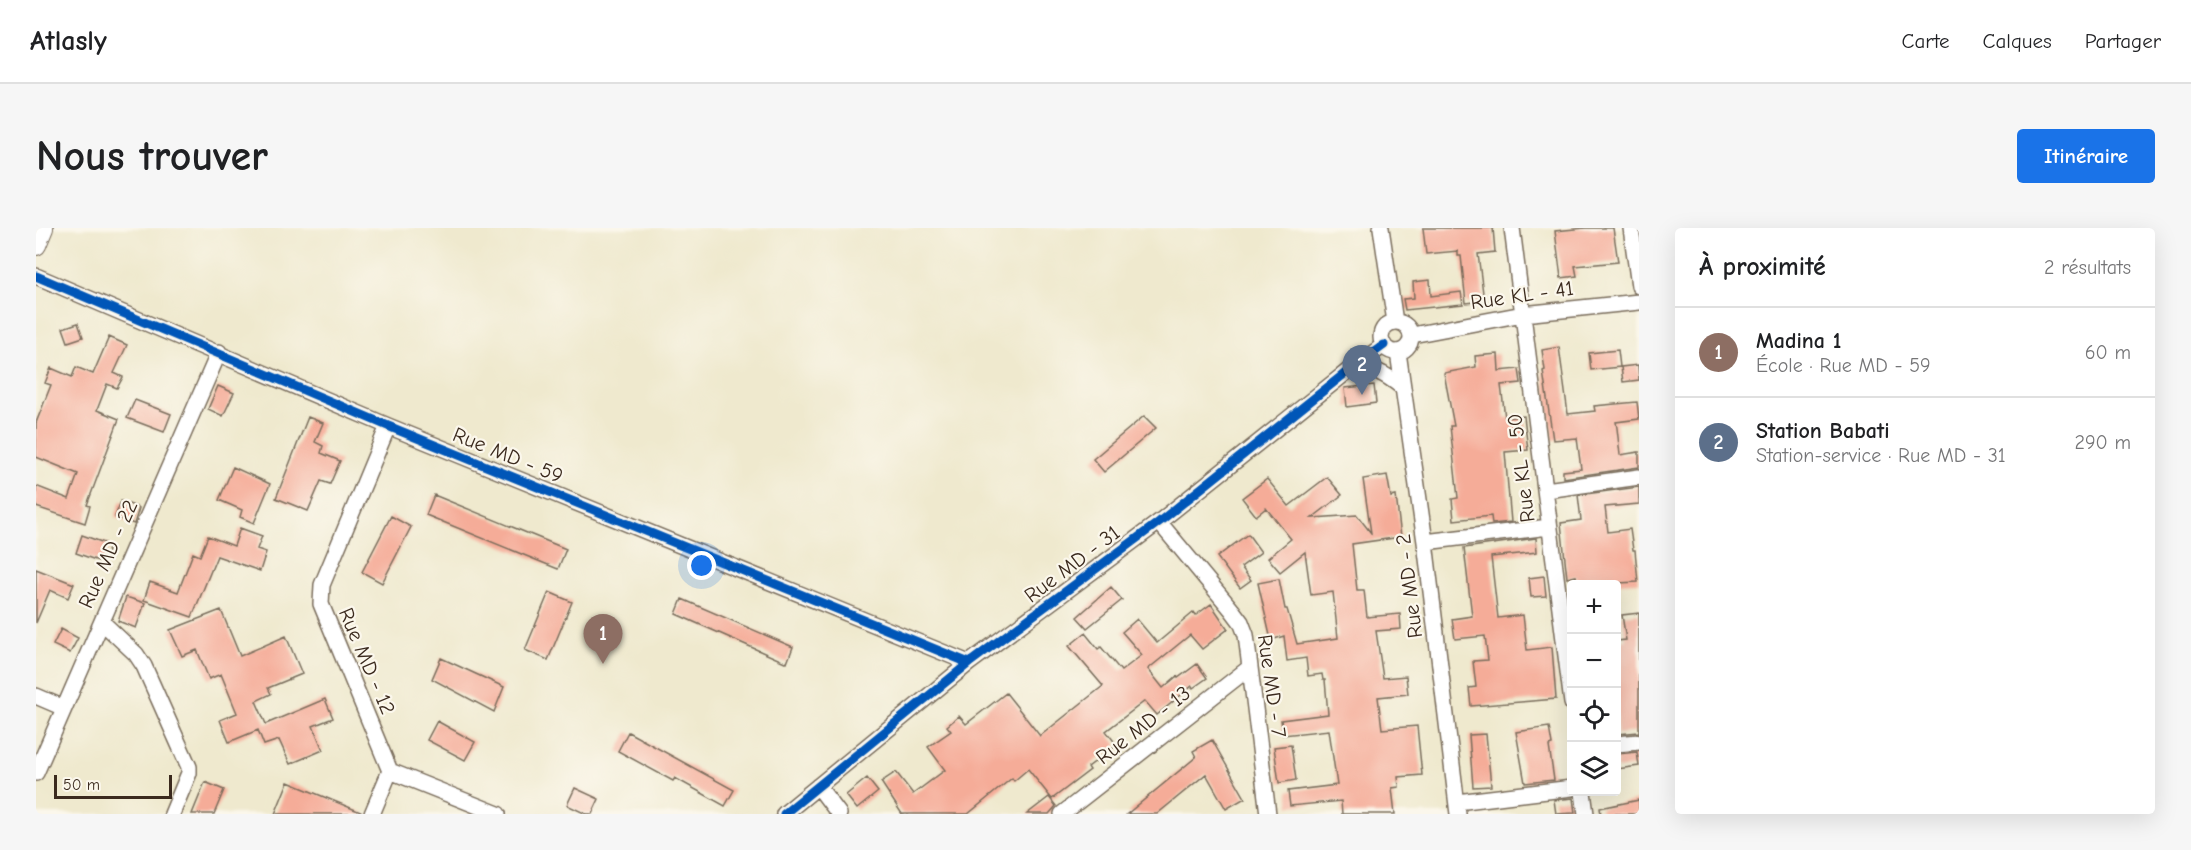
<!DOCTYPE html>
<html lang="fr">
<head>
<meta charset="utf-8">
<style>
	body { margin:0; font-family:"Comic Neue",sans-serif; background:#f6f6f6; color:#202124 }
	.controls { position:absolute; right:18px; bottom:18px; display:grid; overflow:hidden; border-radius:6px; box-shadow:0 6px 24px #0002 }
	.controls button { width:54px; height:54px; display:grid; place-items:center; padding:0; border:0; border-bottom:2px solid #e0e0e0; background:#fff; color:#202124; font:30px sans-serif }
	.scale { position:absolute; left:18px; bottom:15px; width:118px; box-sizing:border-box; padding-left:6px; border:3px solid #3b2a1e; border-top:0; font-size:16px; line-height:21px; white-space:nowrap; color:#3b2a1e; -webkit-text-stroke:4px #fbf7ec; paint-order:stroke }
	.you { position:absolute; left:666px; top:338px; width:21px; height:21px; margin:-15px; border:4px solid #fff; border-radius:50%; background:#1a73e8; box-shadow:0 0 0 9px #1a73e833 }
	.badge { display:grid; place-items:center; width:39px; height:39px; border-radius:50%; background:#1a73e8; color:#fff; font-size:20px; font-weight:700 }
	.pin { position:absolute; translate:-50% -50px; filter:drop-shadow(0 2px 3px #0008) }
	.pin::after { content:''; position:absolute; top:32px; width:21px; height:18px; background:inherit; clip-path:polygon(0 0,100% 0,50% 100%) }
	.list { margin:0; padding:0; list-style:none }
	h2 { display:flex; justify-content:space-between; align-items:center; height:78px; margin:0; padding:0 24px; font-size:26px }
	h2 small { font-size:20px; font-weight:400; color:#757577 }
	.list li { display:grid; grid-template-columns:39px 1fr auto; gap:18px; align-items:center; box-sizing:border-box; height:90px; padding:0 24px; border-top:2px solid #e0e0e0 }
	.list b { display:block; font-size:22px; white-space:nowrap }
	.list p { margin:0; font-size:20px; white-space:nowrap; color:#757577 }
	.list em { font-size:20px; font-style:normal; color:#757577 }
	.icon { flex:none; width:33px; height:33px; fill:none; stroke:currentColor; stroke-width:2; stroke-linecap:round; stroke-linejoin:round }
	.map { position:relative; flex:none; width:1603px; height:586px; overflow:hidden; border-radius:6px }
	header { display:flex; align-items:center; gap:36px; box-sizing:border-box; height:84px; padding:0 30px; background:#fff; border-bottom:2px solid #e0e0e0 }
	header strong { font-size:28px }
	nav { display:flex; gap:33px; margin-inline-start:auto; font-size:21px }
	.intro { display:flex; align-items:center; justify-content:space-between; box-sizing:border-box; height:144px; padding:0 36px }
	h1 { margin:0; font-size:42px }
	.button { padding:15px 27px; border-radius:6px; background:#1a73e8; color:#fff; font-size:21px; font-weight:700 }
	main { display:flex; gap:36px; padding:0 36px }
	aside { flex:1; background:#fff; border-radius:6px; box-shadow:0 6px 24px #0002 }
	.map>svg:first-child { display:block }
	.building { fill:#f5ac98 }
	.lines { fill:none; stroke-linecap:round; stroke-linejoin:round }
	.minor-casing { stroke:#7a6d5c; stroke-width:18 }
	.major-casing { stroke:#7a6d5c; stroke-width:22 }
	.minor { stroke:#fff; stroke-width:15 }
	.major { stroke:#fff; stroke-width:20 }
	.cycleway-casing { stroke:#fbf7ec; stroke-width:13 }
	.cycleway { stroke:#0057b8; stroke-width:9 }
	.labels { text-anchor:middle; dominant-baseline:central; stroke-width:4.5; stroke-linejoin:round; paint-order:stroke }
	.street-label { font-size:21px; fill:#3b2a1e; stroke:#fbf7ec }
</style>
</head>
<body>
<header>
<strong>Atlasly</strong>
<nav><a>Carte</a><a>Calques</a><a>Partager</a></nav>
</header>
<div class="intro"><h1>Nous trouver</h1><a class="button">Itinéraire</a></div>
<main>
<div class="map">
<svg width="1603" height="586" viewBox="0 0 1603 586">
	<rect width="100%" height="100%" fill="#fbf7ec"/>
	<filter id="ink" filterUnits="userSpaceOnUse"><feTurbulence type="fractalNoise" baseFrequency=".0167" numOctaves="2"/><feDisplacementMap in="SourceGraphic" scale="12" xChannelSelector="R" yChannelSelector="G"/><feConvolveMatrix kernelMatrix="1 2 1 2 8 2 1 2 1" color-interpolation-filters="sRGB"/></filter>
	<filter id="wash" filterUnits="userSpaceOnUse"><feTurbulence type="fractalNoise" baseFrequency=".008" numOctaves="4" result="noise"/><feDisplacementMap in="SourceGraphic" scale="24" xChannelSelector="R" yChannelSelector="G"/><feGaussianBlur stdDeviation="1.35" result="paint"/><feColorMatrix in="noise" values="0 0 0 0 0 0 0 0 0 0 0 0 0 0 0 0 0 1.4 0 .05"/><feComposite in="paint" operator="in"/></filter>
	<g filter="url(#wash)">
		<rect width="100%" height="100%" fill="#efe9ce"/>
		<g id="blocks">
			<path class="building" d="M 1387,0 L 1457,0 L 1459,24 L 1442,26 L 1448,73 L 1430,75 L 1425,28 L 1422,28 L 1422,23 L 1390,26 Z
				M 1549,0 L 1577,0 L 1582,34 L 1539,38 L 1541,48 L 1525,50 L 1519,3 Z
				M 1394,52 L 1395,68 L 1425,64 L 1427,76 L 1369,82 L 1367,71 L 1378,70 L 1377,54 Z
				M 42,95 L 47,109 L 32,114 L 27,100 Z
				M 73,109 L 91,117 L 78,145 L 87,149 L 81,160 L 71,156 L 61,182 L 83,191 L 51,277 L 54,278 L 49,295 L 0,279 L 0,258 L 33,271 L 42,246 L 0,229 L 0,195 L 15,157 L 9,155 L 15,140 L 36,149 L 40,139 L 57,146 Z
				M 1523,119 L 1532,186 L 1559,183 L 1558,178 L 1601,174 L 1603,191 L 1580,194 L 1581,200 L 1584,227 L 1603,224 L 1603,239 L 1527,250 L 1527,243 L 1545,241 L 1541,210 L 1517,212 L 1507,143 L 1509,142 L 1506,122 Z
				M 1582,122 L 1584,139 L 1555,142 L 1553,125 Z
				M 1462,126 L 1463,143 L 1483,141 L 1485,155 L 1465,157 L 1469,190 L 1488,188 L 1492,222 L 1469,224 L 1475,294 L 1456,296 L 1455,288 L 1418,292 L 1416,271 L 1422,270 L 1414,198 L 1418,198 L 1408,145 L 1440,139 L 1439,128 Z
				M 1602,137 L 1603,152 L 1587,154 L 1585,139 Z
				M 1338,157 L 1340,175 L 1311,179 L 1309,160 Z
				M 182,158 L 198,165 L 187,188 L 172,181 Z
				M 99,172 L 135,186 L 128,204 L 91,190 Z
				M 1108,188 L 1120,200 L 1068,244 L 1057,231 Z
				M 272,189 L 287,195 L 279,214 L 287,218 L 285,225 L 304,233 L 294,256 L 285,253 L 272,283 L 240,270 Z
				M 197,239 L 234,256 L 218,295 L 204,289 L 206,282 L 183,272 Z
				M 1351,247 L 1355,269 L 1360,268 L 1365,309 L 1316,316 L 1321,362 L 1328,362 L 1331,389 L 1364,386 L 1365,401 L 1340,403 L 1347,450 L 1370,448 L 1372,466 L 1342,469 L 1346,501 L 1381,498 L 1386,547 L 1362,549 L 1363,559 L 1356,560 L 1359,586 L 1306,586 L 1305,573 L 1254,578 L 1252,563 L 1301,557 L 1293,502 L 1247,507 L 1245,492 L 1292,486 L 1289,452 L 1287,452 L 1286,446 L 1272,448 L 1270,430 L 1251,433 L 1248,408 L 1235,412 L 1222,355 L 1243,351 L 1249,381 L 1251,381 L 1261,416 L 1302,410 L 1297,364 L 1275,367 L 1269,324 L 1244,344 L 1232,330 L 1255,311 L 1230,280 L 1220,288 L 1206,270 L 1231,251 L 1253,278 L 1291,249 L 1306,267 L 1276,290 L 1321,287 L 1335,305 L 1327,251 Z
				M 1603,259 L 1603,276 L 1569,279 L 1572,304 L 1594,301 L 1597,322 L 1599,322 L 1602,354 L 1541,357 L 1540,348 L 1531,350 L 1525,295 L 1545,292 L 1542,267 Z
				M 398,267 L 530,321 L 522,341 L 390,287 Z
				M 85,273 L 103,280 L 98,296 L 79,289 Z
				M 355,288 L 375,299 L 346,355 L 326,344 Z
				M 204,300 L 226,308 L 221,321 L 230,324 L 224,343 L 181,328 L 156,389 L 108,372 L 114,354 L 142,364 L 157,325 L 164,328 L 172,308 L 198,318 Z
				M 1212,306 L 1225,324 L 1205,339 L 1215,352 L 1204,360 L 1181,329 Z
				M 46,307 L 74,317 L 68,335 L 40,325 Z
				M 1500,310 L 1501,324 L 1455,329 L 1462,390 L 1487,387 L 1491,422 L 1516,419 L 1520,471 L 1435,478 L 1433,460 L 1440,459 L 1437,433 L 1452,432 L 1449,408 L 1419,411 L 1416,391 L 1436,388 L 1428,320 Z
				M 0,341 L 38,356 L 32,370 L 14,362 L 0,395 Z
				M 1508,348 L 1510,368 L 1495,369 L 1493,350 Z
				M 1075,359 L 1086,372 L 1051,400 L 1041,389 Z
				M 513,364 L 536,374 L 512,432 L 489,422 Z
				M 90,369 L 109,375 L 100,400 L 82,393 Z
				M 646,371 L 757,419 L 751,435 L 640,386 Z
				M 1175,376 L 1192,401 L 1166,421 L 1154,407 L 1112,441 L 1127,460 L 1141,448 L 1142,450 L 1161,436 L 1171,450 L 1157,460 L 1156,458 L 1121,487 L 1109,473 L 1070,503 L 1081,517 L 1052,539 L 1054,542 L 1016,571 L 992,541 L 978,553 L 976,550 L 932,586 L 866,586 L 845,554 L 860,544 L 877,566 L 909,542 L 892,519 L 915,503 L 911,498 L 923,488 L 930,496 L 970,465 L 1004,508 L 1067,458 L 1033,418 L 1049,405 L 1062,421 L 1065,419 L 1085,443 L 1106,427 L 1086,404 L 1101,391 L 1121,415 L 1158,384 L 1160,387 Z
				M 185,382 L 204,428 L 250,408 L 266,446 L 232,460 L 235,466 L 220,473 L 230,496 L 289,471 L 297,490 L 277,498 L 287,522 L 254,536 L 243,512 L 228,517 L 222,502 L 193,514 L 184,492 L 201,485 L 185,446 L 173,451 L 161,422 L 146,428 L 134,402 Z
				M 1603,385 L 1603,504 L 1581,506 L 1581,413 L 1590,412 L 1586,387 Z
				M 25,401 L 42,410 L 34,425 L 17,417 Z
				M 405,430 L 468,459 L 458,484 L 396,451 Z
				M 401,493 L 439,514 L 429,532 L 391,512 Z
				M 1513,499 L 1516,517 L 1513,518 L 1518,552 L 1489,555 L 1480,504 Z
				M 592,504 L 698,562 L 689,578 L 639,550 L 637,553 L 582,523 Z
				M 1450,506 L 1455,558 L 1437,559 L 1433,507 Z
				M 1176,512 L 1209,570 L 1190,581 L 1170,546 L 1121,586 L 1091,586 L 1160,529 L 1157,523 Z
				M 1255,517 L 1260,552 L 1243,555 L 1238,519 Z
				M 1601,524 L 1603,538 L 1581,541 L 1581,526 Z
				M 831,550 L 842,564 L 821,581 L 810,567 Z
				M 169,554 L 188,562 L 178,586 L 156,586 Z
				M 252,554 L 327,585 L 326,586 L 239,586 Z
				M 539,560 L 563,571 L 556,586 L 550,586 L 531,577 Z
				M 1013,569 L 1020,578 L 1013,586 L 991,586 Z
				M 1537,570 L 1539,585 L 1520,586 L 1518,572 Z
				M 1603,572 L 1603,586 L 1565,586 L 1564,580 Z"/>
		</g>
	</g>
	<g filter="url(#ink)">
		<use href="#blocks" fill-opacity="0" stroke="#7a6d5c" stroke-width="1.5"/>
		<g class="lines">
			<defs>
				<path id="minor" d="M 1345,0 L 1359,94
					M 1476,0 L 1536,475
					M 1595,0 L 1603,58
					M 0,48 L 352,198 L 933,435
					M1345 109a15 15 0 1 1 30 0a15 15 0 1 1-30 0Z
					M 1376,107 L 1487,86 L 1603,74
					M 1362,124 L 1389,314 L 1422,586
					M 1315,142 C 1338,138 1349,146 1366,159
					M 352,198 L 286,357 L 285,376 L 354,543 L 462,586
					M 1510,262 L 1603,249
					M 1123,294 L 1196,382 L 1205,394 L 1210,407 L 1232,586
					M 1389,314 L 1513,299
					M 66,394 L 100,426 L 108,438 L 153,539 L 153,545 L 136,586
					M 0,468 L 28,480
					M 1580,516 L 1603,514
					M 0,545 L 183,124
					M 782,558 L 803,586
					M 1547,564 L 1550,586
					M 1421,574 L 1536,560
					M 336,586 L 354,543
					M 748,586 L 933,435 L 1123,294 L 1312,143 L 1348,117
					M 1026,586 L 1213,440"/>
				<path id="major" d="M 0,17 L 7,0"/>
			</defs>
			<use href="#minor" class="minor-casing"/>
			<use href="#major" class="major-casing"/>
			<use href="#minor" class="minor"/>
			<use href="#major" class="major"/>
			<defs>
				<path id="cycleway" d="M 0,48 L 352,198 L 933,435
					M 748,586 L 933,435 L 1123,294 L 1312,143 L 1348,117"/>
			</defs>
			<use href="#cycleway" class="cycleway-casing"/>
			<use href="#cycleway" class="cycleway"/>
		</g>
	</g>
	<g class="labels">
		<g class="street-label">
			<text transform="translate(1486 67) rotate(-8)">Rue KL - 41</text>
			<text transform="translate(472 227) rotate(22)">Rue MD - 59</text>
			<text transform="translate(1485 240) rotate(-97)">Rue KL - 50</text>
			<text transform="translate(72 326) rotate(-66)">Rue MD - 22</text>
			<text transform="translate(1036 336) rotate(-37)">Rue MD - 31</text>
			<text transform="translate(1373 358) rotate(-97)">Rue MD - 2</text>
			<text transform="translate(331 433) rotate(67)">Rue MD - 12</text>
			<text transform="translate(1236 458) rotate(82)">Rue MD - 7</text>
			<text transform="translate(1107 497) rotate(-38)">Rue MD - 13</text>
		</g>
	</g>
</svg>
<div class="controls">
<button>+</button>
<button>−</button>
<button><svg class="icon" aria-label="locate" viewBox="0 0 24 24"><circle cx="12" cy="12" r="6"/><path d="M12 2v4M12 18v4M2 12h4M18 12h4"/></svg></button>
<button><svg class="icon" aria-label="layers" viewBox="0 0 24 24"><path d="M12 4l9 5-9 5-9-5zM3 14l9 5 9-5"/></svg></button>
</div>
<div class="scale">50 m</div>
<div class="you"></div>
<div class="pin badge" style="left:567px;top:436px;background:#8d6e63">1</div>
<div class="pin badge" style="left:1326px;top:167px;background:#5c6f8a">2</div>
</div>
<aside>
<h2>À proximité<small>2 résultats</small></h2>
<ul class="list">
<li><span class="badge" style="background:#8d6e63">1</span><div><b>Madina 1</b><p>École · Rue MD - 59</p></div><em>60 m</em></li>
<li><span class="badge" style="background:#5c6f8a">2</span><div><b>Station Babati</b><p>Station-service · Rue MD - 31</p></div><em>290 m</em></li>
</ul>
</aside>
</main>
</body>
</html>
